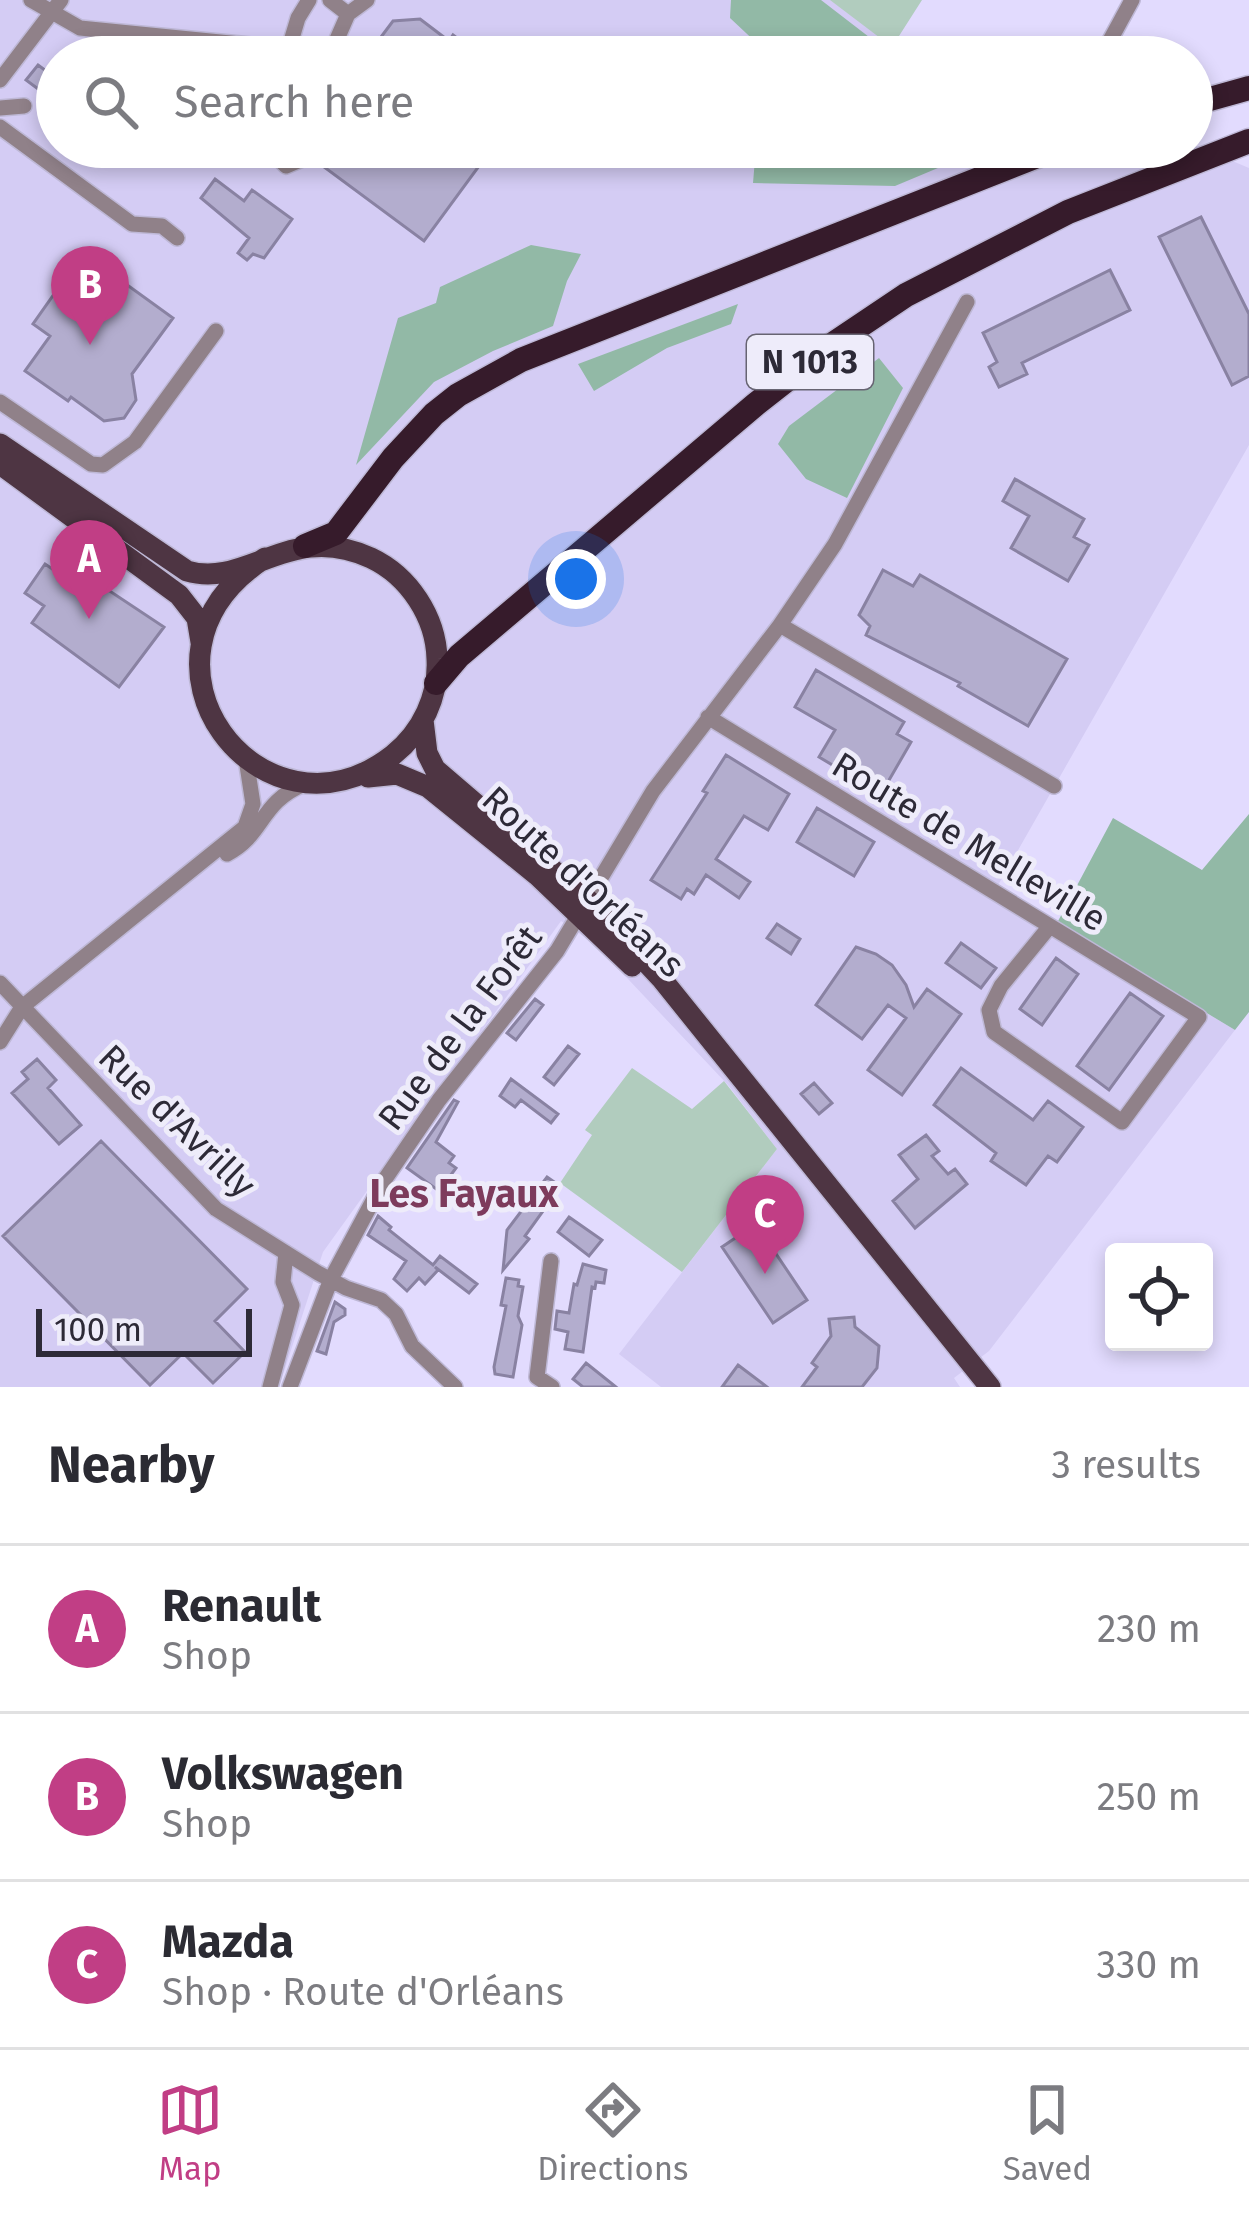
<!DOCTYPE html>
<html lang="en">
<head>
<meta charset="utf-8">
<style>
	body { margin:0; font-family:"Fira Sans",sans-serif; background:#f7f7f7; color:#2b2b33 }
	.controls { position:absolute; right:36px; bottom:36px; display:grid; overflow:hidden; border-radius:12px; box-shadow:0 6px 18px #0003 }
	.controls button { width:108px; height:108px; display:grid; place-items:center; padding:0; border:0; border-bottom:3px solid #e1e1e2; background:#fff; color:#2b2b33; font:60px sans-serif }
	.scale { position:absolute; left:36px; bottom:30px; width:216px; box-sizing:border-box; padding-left:12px; border:6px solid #2d2a37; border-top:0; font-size:33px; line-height:42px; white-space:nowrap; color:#2d2a37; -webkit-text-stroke:9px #eeecfa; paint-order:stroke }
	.you { position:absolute; left:576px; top:579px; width:42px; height:42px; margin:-30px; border:9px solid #fff; border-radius:50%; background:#1a73e8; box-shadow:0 0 0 18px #1a73e833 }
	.badge { display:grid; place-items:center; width:78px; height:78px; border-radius:50%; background:#c13e85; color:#fff; font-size:39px; font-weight:700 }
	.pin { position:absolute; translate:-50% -99px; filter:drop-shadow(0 3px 6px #0008) }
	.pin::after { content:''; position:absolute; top:63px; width:42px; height:36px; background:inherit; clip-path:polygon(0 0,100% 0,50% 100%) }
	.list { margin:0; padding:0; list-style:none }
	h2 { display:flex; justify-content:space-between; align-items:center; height:156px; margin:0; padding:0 48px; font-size:51px }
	h2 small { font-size:39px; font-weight:400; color:#7c7c81 }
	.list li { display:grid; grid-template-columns:78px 1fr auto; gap:36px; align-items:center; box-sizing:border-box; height:168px; padding:0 48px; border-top:3px solid #e1e1e2 }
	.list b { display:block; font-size:45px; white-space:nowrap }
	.list p { margin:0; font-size:39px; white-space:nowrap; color:#7c7c81 }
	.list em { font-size:39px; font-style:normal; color:#7c7c81 }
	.icon { flex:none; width:66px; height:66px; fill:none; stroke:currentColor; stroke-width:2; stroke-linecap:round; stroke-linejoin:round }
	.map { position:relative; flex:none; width:1249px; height:1387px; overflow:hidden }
	.search { position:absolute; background:#fff; box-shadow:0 6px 18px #0003; left:36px; right:36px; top:36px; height:132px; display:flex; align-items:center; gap:30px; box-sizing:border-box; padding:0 42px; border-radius:66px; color:#7c7c81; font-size:45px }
	.sheet { height:660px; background:#fff }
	nav { display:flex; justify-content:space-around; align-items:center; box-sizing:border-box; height:168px; border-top:3px solid #e1e1e2; background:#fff; font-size:33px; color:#7c7c81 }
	nav a { display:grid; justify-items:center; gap:6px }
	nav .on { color:#c13e85 }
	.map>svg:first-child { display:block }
	.built { fill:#d4ccf4 }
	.green { fill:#b1ccbe }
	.forest { fill:#92b9a6 }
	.building { fill:#b3adce; stroke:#8982a2; stroke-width:3 }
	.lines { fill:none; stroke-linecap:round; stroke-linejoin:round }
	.minor-casing { stroke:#beb8d6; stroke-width:18 }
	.major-casing { stroke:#beb8d6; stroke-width:24 }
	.highway-casing { stroke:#beb8d6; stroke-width:27 }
	.minor { stroke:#908189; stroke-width:15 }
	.major { stroke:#4e3543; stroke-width:21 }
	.highway { stroke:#361b2b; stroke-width:24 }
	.labels { text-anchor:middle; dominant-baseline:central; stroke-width:10; stroke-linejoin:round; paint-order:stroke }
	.shield { fill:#eeecfa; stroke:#676472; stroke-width:3 }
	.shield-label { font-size:33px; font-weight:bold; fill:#2d2a37 }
	.street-label { font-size:36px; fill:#2d2a37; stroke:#eeecfa }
	.neighbourhood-label { font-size:39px; font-weight:bold; fill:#7d3b5c; stroke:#eeecfa }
</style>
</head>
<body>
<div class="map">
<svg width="1249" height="1387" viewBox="0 0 1249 1387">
	<rect width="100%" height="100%" fill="#e2dbfe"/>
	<path class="built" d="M 0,0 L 914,0 L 874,57 L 57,57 L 57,147 L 1192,147 L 1192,144 L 1249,168 L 1249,445 L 997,887 L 1235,1030 L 989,1351 L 954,1378 L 960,1387 L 661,1387 L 619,1354 L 777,1149 L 728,1085 L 595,944 L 561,921 L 323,1252 L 279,1387 L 0,1387 Z"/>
	<path class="green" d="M 830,0 L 922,0 L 892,47 Z
		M 632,1068 L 692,1109 L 724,1081 L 777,1149 L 682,1272 L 560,1183 L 592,1135 L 585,1130 Z"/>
	<path class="forest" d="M 731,0 L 821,0 L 895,57 L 762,57 L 762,48 L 730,18 Z
		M 756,147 L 988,147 L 895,186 L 753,183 Z
		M 531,245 L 581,254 L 567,281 L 553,326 L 493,351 L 434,382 L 356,465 L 398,318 L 436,303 L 440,287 Z
		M 738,304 L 731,324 L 667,348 L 594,391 L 578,364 Z
		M 879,358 L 903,388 L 847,498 L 806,479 L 778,444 L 789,426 Z
		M 1249,814 L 1249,1012 L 1235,1030 L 1057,923 L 1113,818 L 1202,870 Z"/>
	<path class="building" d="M 420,19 L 449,41 L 453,35 L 482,57 L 366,57 L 393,21 Z
		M 38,65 L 57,79 L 57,103 L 26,80 Z
		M 333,147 L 493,147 L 424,241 L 320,164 Z
		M 215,179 L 244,201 L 252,190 L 292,219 L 264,258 L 253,254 L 247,260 L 238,253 L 249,238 L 201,198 Z
		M 1201,217 L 1249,314 L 1249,376 L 1232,385 L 1159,237 Z
		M 83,253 L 173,318 L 132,374 L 136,400 L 124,418 L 104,421 L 71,397 L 68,401 L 25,371 L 50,336 L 33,324 Z
		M 1110,270 L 1130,310 L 1022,363 L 1027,374 L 999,387 L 989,367 L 997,362 L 983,333 Z
		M 1015,479 L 1084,519 L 1074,537 L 1089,545 L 1068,581 L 1011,548 L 1029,516 L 1003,501 Z
		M 45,564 L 64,577 L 72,566 L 164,627 L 119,687 L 32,623 L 44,606 L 25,593 Z
		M 883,570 L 913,586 L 920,575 L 1067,659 L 1028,726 L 958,686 L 960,683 L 866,635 L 870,626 L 859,615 Z
		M 816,670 L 904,722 L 897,734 L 911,742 L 881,794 L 819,757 L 835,730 L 795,707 Z
		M 726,755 L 789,794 L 768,830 L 744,816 L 716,859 L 750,882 L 739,898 L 706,875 L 694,894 L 687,889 L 681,899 L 651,880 L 707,793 L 703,791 Z
		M 817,808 L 874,842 L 854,876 L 797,842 Z
		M 777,924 L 800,939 L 791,954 L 767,938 Z
		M 961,943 L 996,968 L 981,988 L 946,963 Z
		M 856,947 L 876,954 L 892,965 L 906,985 L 914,1007 L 927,989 L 961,1014 L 902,1095 L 868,1070 L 906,1018 L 888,1005 L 862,1039 L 816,1005 Z
		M 1056,958 L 1078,974 L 1042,1025 L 1020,1009 Z
		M 1130,993 L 1163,1016 L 1109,1090 L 1077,1066 Z
		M 535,999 L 543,1005 L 516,1040 L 507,1033 Z
		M 568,1046 L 579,1054 L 554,1085 L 544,1077 Z
		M 37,1059 L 56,1080 L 48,1088 L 81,1125 L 59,1144 L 12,1093 L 28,1079 L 22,1072 Z
		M 961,1068 L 1033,1120 L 1048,1101 L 1083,1127 L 1057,1162 L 1048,1156 L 1026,1185 L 991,1161 L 996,1153 L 934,1105 Z
		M 511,1079 L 558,1114 L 551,1123 L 521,1100 L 515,1107 L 500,1096 Z
		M 814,1083 L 832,1103 L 819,1114 L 801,1094 Z
		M 454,1100 L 458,1102 L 436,1142 L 454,1156 L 449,1163 L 456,1168 L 439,1191 L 407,1168 Z
		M 926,1135 L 939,1151 L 932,1156 L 948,1174 L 955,1169 L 967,1184 L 915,1228 L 893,1201 L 918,1179 L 899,1155 Z
		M 101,1141 L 247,1289 L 215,1321 L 245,1352 L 213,1383 L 183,1353 L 150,1385 L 3,1236 Z
		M 547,1177 L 557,1184 L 543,1205 L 546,1207 L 525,1236 L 529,1239 L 503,1270 L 507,1230 Z
		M 378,1216 L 391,1227 L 389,1230 L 433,1265 L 440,1256 L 477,1284 L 469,1293 L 435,1267 L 438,1270 L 425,1284 L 419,1278 L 407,1291 L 394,1279 L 406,1261 L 368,1235 Z
		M 569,1217 L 602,1240 L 589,1256 L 558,1232 Z
		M 756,1224 L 807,1300 L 773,1323 L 722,1247 Z
		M 583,1264 L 606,1270 L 604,1283 L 596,1282 L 595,1288 L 592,1287 L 583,1352 L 565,1349 L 568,1332 L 555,1329 L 557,1311 L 569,1313 L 574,1284 L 577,1285 Z
		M 506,1278 L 519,1280 L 518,1286 L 523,1287 L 518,1316 L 522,1325 L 513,1377 L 495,1374 L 494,1367 L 506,1306 L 501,1305 Z
		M 335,1302 L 345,1309 L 345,1315 L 334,1322 L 326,1354 L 317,1351 Z
		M 854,1317 L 855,1327 L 879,1346 L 877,1368 L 862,1387 L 802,1387 L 817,1367 L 812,1363 L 831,1336 L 829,1319 Z
		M 586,1363 L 616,1387 L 583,1387 L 573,1379 Z
		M 738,1365 L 767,1387 L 722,1387 Z"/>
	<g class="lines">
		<defs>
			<path id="minor" d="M 31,0 L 80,28 L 331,53 L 348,14 L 330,0
				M 348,14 L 367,0
				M 289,48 L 298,18 L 309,0
				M 1101,57 L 1132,0
				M 0,80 L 61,0
				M 0,108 L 24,106
				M 0,127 L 132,224 L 162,226 L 177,238
				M 276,147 L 272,152 L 286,166 L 300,160 L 310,147
				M 0,402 L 91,464 L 103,465 L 135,442 L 216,331
				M 780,625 L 835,544 L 967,302
				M 708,717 L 1199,1017 L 1122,1122 L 994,1032 L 989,1010 L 1001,986 L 1050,926
				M 227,854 C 265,834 259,803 304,784
				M 0,983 L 216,1209 L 318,1273 L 346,1288 L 381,1300 L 396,1314 L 412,1346 L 455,1387
				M 0,1042 L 22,1007 L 245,827 L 253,804 L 246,759
				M 551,1261 L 537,1377 L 552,1387
				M 270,1387 L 292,1305 L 283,1282 L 286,1253
				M 290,1387 L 331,1279 L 383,1182 L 439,1100 L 557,951 L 653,791 L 780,625 L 1054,786"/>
			<path id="major" d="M 0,444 L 187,571 C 247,589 290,520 371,558 C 409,576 436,617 437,659 C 439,696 422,732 393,755 C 262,857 110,658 265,558
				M 0,464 L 179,595 L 197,618 L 201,642
				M 423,720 L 427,753 L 435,769 L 589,901 L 661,978 L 990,1387
				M 368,777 L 397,774 L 428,787 L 537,875 L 632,966"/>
			<path id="highway" d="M 1192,104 L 1249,88
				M 305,546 L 336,533 L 393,458 L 434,414 L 458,395 L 521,360 L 1060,147
				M 436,683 L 459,656 L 756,404 L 830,346 L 906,295 L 1068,212 L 1249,141"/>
		</defs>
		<use href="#minor" class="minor-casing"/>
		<use href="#major" class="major-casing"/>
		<use href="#highway" class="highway-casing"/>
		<use href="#minor" class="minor"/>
		<use href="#major" class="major"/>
		<use href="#highway" class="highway"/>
	</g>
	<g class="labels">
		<rect class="shield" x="747" y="335" width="126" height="54" rx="9"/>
		<g class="shield-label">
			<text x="810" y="362">N 1013</text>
		</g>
		<g class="street-label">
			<text transform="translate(969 842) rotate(31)">Route de Melleville</text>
			<text transform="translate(583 882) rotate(43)">Route d'Orléans</text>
			<text transform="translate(460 1028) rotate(-53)">Rue de la Forêt</text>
			<text transform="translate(177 1121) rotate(44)">Rue d'Avrilly</text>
		</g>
		<g class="neighbourhood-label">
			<text x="464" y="1194">Les Fayaux</text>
		</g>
	</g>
</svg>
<div class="controls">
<button><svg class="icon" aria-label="locate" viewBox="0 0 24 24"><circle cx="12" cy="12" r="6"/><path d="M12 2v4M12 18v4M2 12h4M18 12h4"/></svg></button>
</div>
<div class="scale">100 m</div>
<div class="you"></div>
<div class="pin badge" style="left:89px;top:619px">A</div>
<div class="pin badge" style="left:90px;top:345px">B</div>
<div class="pin badge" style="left:765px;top:1274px">C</div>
<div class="search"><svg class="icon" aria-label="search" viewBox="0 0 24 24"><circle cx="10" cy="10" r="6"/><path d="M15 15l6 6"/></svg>Search here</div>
</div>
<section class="sheet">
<h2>Nearby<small>3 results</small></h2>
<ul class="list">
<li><span class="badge">A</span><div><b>Renault</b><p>Shop</p></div><em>230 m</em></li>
<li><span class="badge">B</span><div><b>Volkswagen</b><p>Shop</p></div><em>250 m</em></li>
<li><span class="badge">C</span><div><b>Mazda</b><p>Shop · Route d'Orléans</p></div><em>330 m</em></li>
</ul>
</section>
<nav>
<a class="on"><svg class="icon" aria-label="map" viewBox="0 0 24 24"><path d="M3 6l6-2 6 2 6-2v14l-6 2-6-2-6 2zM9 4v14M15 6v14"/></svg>Map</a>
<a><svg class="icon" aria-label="directions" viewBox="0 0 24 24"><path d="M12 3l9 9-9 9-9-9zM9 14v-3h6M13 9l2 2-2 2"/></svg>Directions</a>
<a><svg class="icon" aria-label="saved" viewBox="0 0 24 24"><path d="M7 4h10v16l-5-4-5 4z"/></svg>Saved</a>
</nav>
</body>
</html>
